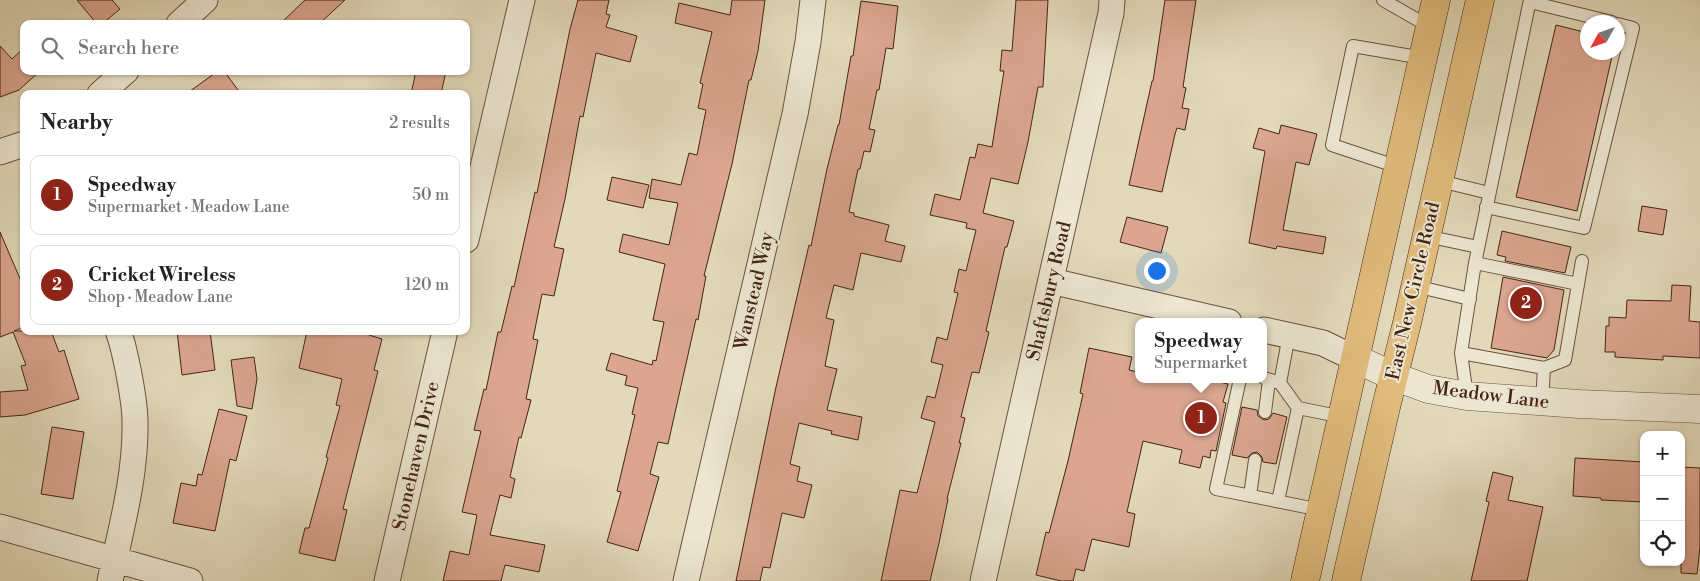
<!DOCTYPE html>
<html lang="en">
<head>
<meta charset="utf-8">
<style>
	body { margin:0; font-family:"Libre Bodoni",serif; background:#f6f6f6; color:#222 }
	.controls { position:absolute; right:15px; bottom:15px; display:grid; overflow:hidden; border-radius:10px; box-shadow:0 1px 4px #0004 }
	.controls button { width:45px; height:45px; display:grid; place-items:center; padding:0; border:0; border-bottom:1px solid #e0e0e0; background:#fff; color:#222; font:25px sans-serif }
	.compass { position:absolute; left:1580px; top:15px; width:45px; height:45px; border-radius:50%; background:#fff; box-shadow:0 1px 4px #0004; rotate:230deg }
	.you { position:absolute; left:1156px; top:270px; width:18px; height:18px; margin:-12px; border:4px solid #fff; border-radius:50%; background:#1a73e8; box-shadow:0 0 0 8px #1a73e833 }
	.badge { display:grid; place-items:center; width:32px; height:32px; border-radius:50%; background:#8f2418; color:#fff; font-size:16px; font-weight:700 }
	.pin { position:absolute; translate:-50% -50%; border:2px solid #fff; box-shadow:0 1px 5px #0006 }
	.popup { position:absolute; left:1135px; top:318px; width:132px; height:65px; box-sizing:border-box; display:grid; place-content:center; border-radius:10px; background:#fff; filter:drop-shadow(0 1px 4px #0005); font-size:16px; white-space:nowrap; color:#767676 }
	.popup b { font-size:19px; color:#222 }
	.popup::after { content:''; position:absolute; left:50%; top:100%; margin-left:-10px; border:10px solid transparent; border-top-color:#fff }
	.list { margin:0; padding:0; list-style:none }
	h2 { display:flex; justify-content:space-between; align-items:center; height:65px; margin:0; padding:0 20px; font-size:21px }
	h2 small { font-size:16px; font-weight:400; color:#767676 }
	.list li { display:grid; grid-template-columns:32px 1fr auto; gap:15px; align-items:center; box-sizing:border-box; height:80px; margin:0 10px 10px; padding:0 10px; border:1px solid #e0e0e0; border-radius:10px }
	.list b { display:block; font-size:19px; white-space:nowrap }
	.list p { margin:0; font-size:16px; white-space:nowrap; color:#767676 }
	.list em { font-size:16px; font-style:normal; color:#767676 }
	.icon { flex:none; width:28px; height:28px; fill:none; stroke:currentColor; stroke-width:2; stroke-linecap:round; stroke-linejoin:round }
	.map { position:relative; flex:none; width:1700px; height:581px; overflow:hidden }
	.search { position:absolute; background:#fff; box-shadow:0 1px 4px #0004; left:20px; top:20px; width:450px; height:55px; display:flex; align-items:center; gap:12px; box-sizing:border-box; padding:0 18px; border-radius:10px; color:#767676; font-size:19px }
	.panel { position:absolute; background:#fff; box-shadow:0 1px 4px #0004; left:20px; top:90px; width:450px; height:245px; border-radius:10px }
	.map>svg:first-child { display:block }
	.building { fill:#dba58f; stroke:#442513 }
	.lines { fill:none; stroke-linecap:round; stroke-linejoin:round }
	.service-casing { stroke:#6c523d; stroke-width:14 }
	.minor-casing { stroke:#6c523d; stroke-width:27 }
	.tertiary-casing { stroke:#6c523d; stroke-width:29 }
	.trunk-casing { stroke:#442513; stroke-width:29 }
	.service { stroke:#ece6d2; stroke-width:12 }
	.minor { stroke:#ece6d2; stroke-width:25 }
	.tertiary { stroke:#ece6d2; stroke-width:28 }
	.trunk { stroke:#e1bc7d; stroke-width:28 }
	.labels { text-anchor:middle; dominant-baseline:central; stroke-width:4; stroke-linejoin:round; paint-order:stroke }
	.street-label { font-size:19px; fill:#442513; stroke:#ece6d2 }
</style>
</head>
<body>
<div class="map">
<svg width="1700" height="581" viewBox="0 0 1700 581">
	<rect width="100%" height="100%" fill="#e2d9ba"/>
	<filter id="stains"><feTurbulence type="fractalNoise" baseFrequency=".004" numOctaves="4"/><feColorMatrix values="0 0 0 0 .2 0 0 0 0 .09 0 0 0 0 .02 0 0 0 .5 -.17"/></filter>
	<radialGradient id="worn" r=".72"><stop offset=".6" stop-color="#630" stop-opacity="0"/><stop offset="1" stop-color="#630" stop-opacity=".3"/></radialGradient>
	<path class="building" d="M 77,0 L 112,0 L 120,9 L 102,24 L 97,24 Z
		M 305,0 L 345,0 L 319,24 L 280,24 Z
		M 578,0 L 609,0 L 606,14 L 610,15 L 606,27 L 637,36 L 630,62 L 596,53 L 583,117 L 580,116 L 565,199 L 554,247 L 564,249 L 554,296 L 542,294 L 533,339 L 538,340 L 526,399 L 531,400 L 521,438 L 519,437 L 510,477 L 515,479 L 511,498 L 500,495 L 490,535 L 545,545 L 539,572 L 505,565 L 501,581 L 443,581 L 450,551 L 469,555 L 477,515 L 462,512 L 481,431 L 474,430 L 484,389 L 486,390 L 498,332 L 501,332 L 512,286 L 514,287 L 535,192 L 537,193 L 570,29 Z
		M 732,0 L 765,0 L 758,51 L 751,80 L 749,80 L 732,164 L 704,276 L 706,276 L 698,320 L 696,319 L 668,444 L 658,442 L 650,474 L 659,477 L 638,551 L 607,542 L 621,492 L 617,491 L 635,415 L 632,414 L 638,388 L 625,385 L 627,376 L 606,370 L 611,353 L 652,365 L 653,360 L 656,361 L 664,322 L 653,320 L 665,264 L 619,252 L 623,234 L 669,245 L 678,203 L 649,198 L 652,179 L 681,185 L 689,153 L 697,155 L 706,110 L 698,108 L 703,84 L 700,83 L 712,32 L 675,23 L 679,3 L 730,15 Z
		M 1016,0 L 1048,0 L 1043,87 L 1038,87 L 1028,142 L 1018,184 L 991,178 L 983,213 L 1014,221 L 1007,247 L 1005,247 L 986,331 L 989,332 L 979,373 L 972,372 L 961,417 L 965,418 L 959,443 L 961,443 L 947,499 L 948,499 L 939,543 L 930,581 L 881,581 L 900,490 L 917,493 L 935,422 L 921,418 L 927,396 L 935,398 L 943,365 L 931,362 L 937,337 L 947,340 L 958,293 L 954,292 L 959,269 L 966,271 L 976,230 L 966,228 L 967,223 L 930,215 L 935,194 L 960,200 L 970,157 L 975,158 L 978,144 L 992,147 L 1004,71 L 1000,71 L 1002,50 L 1012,51 Z
		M 1165,0 L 1196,0 L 1183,87 L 1186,88 L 1182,108 L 1189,109 L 1185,130 L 1177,128 L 1175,134 L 1162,192 L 1129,185 L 1152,81 L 1153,81 Z
		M 861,1 L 898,6 L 893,49 L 886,48 L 879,90 L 877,90 L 869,129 L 875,130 L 870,152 L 864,151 L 860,169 L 858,169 L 849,212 L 854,213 L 854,216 L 889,225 L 885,241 L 905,246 L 901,262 L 861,253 L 853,290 L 834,285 L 826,318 L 834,320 L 825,366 L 837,369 L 827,410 L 862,417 L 858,440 L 831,434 L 832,431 L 799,423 L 790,464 L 800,467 L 797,481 L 812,485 L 804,518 L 782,513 L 770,568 L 763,567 L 760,581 L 736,581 L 776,387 L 809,245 L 811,246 L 827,169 L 838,125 L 839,125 L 851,56 L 853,56 Z
		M 1556,25 L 1588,33 L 1588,52 L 1613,52 L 1577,211 L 1516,197 Z
		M 0,46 L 12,59 L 24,48 L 24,71 L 40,71 L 19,90 L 0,97 Z
		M 218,71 L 224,71 L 241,94 L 186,94 Z
		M 416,71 L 446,71 L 441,94 L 411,94 Z
		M 1281,125 L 1317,134 L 1309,165 L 1296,162 L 1283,230 L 1326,237 L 1323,254 L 1277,246 L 1276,249 L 1249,243 L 1265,151 L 1253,148 L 1259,128 L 1279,134 Z
		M 612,177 L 649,185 L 643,208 L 607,200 Z
		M 1642,206 L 1667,210 L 1663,235 L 1638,231 Z
		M 1127,217 L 1168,227 L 1161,253 L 1120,242 Z
		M 1502,231 L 1571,247 L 1565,273 L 1505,261 L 1506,257 L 1497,255 Z
		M 0,232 L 24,288 L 24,327 L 14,331 L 51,331 L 59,352 L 64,350 L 79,399 L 25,415 L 0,417 L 0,392 L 28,390 L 21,366 L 26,365 L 13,332 L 0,337 Z
		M 1503,277 L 1564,290 L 1554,350 L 1547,358 L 1491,348 Z
		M 1672,285 L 1691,286 L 1689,321 L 1700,322 L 1700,358 L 1663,356 L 1663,360 L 1615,357 L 1615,352 L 1605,352 L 1606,326 L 1609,326 L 1609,317 L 1626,318 L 1627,300 L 1671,301 Z
		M 177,331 L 210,331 L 215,370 L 182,375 Z
		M 307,331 L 370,331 L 369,335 L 382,339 L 374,370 L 378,371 L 343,509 L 347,510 L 335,561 L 299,553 L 305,528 L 309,528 L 328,458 L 326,457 L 340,406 L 336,405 L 342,379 L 299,368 Z
		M 1089,348 L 1132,357 L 1129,370 L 1138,372 L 1138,379 L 1207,379 L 1228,384 L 1223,402 L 1226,403 L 1216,451 L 1211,450 L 1210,458 L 1203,456 L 1200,468 L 1179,463 L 1182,450 L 1143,441 L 1127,512 L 1135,514 L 1129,547 L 1092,539 L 1084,571 L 1076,569 L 1073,581 L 1061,581 L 1036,575 L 1046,532 L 1049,533 L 1068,461 L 1083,394 L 1080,393 Z
		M 254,357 L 257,379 L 252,409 L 237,406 L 231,360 Z
		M 1242,407 L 1257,410 L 1258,416 L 1264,420 L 1269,419 L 1273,413 L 1287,417 L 1276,464 L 1263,462 L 1262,457 L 1257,452 L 1252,453 L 1247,458 L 1232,455 Z
		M 219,409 L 247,416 L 236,461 L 230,459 L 215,531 L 173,523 L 181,483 L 196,486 L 198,474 L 202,475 Z
		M 52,427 L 84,432 L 73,499 L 41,494 Z
		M 1575,458 L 1644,462 L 1644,502 L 1601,500 L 1601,498 L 1573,496 Z
		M 1681,467 L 1700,468 L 1700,547 L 1697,574 L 1681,573 Z
		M 1493,472 L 1513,477 L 1508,500 L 1543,507 L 1527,581 L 1471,581 L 1489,502 L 1486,501 Z"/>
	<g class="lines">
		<defs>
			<path id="service" d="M 1383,0 L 1430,27
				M 1530,2 L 1612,22
				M 1398,167 L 1332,145 L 1353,46 L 1423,58
				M 1440,181 L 1489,193
				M 1486,207 L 1584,228 L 1633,28 L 1618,24
				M 1426,236 L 1478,247
				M 1475,263 L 1578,284
				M 1415,286 L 1470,299
				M 1461,353 L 1544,368 L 1542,402
				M 1544,368 L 1565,360 L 1582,261
				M 1264,378 L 1280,383 L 1289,335
				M 1240,379 L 1216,489 L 1321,510
				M 1467,396 L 1461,353 L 1475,263 L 1530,0
				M 1298,408 L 1343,417
				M 1265,412 L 1269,380
				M 1250,496 L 1255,460
				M 1278,501 L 1298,408 L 1280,383"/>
			<path id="minor" d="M 179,24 L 205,0
				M 100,94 L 126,71
				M 0,152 L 24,144
				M 466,240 L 522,0
				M 1051,281 L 1229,322
				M 1264,330 L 1323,343 L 1354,358
				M 0,527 L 190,581
				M 110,581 C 121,528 136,476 135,422 C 135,404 131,386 128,369 C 125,356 123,343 118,331
				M 387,581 L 445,331
				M 686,581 L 795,114 L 808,42 L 813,0
				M 983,581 L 1111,13 L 1112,0"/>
			<path id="tertiary" d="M 1354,358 L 1393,376 L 1428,389 L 1467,396 L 1579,404 L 1700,409"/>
			<path id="trunk" d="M 1305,581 L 1436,0
				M 1346,581 L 1386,407 L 1407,323 L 1480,0"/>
		</defs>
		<use href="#service" class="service-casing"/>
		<use href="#minor" class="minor-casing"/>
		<use href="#tertiary" class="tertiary-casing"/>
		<use href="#trunk" class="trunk-casing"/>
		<use href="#service" class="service"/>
		<use href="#minor" class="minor"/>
		<use href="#tertiary" class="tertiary"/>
		<use href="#trunk" class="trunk"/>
	</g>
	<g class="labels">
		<g class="street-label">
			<text transform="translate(754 291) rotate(-77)">Wanstead Way</text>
			<text transform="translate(1049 291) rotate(-77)">Shaftsbury Road</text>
			<text transform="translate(1413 291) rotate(-77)">East New Circle Road</text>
			<text transform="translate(1491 395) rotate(7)">Meadow Lane</text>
			<text transform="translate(416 456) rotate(-77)">Stonehaven Drive</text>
		</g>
	</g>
	<rect width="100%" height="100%" filter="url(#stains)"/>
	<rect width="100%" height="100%" fill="url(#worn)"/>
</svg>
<div class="controls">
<button>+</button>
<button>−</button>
<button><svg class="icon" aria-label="locate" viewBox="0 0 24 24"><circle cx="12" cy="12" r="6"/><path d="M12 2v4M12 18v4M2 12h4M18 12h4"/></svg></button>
</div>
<svg class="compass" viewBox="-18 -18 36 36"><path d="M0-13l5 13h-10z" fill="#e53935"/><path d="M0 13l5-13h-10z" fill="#767676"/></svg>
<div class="you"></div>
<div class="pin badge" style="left:1201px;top:418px">1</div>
<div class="popup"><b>Speedway</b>Supermarket</div>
<div class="pin badge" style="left:1526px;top:303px">2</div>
<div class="search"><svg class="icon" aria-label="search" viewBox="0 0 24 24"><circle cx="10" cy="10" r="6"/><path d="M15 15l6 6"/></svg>Search here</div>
<section class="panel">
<h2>Nearby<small>2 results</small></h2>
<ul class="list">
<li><span class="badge">1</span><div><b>Speedway</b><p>Supermarket · Meadow Lane</p></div><em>50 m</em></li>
<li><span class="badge">2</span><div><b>Cricket Wireless</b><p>Shop · Meadow Lane</p></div><em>120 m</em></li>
</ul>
</section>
</div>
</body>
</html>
